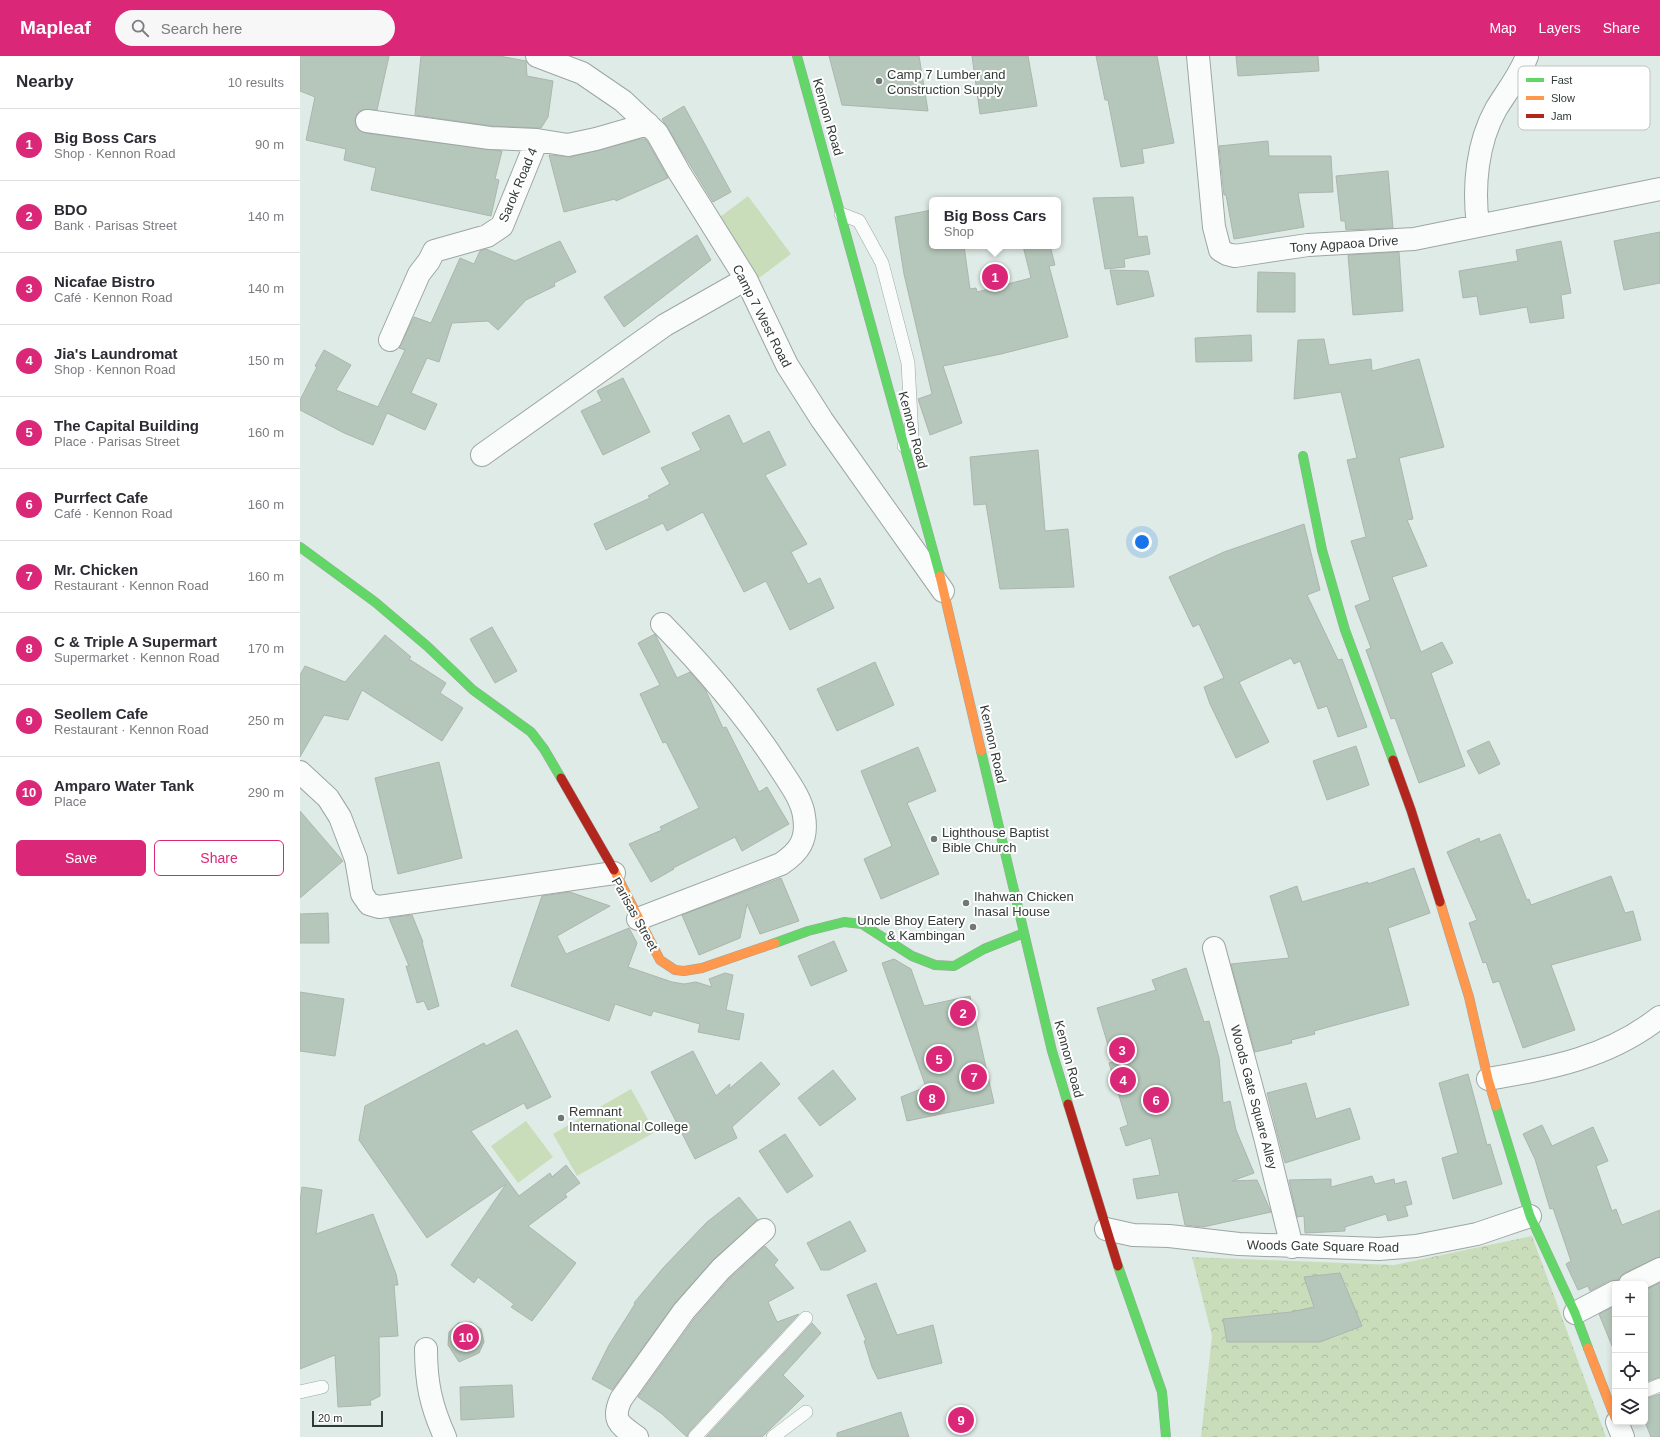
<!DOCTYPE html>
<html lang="en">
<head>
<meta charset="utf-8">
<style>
	body { margin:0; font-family:Arial,sans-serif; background:#f7f7f7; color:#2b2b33 }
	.controls { position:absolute; right:12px; bottom:12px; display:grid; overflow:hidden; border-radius:6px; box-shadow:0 2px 6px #0003 }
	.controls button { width:36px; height:36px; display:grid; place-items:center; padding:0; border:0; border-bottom:1px solid #e1e1e2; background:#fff; color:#2b2b33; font:20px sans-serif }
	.scale { position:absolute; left:12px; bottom:10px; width:71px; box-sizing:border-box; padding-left:4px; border:2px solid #323a37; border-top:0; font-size:11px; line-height:14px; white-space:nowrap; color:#323a37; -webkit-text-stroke:3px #fff; paint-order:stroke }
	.you { position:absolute; left:842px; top:486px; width:14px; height:14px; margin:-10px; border:3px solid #fff; border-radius:50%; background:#1a73e8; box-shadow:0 0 0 6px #1a73e833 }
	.badge { display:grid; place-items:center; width:26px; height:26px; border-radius:50%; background:#db2777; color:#fff; font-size:13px; font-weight:700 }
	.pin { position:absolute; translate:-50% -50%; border:2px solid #fff; box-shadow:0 1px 4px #0006 }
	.popup { position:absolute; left:629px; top:141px; width:132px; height:52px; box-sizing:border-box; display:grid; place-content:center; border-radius:6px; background:#fff; filter:drop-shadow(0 1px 3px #0005); font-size:13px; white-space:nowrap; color:#7c7c81 }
	.popup b { font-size:15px; color:#2b2b33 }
	.popup::after { content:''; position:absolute; left:50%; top:100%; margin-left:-8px; border:8px solid transparent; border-top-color:#fff }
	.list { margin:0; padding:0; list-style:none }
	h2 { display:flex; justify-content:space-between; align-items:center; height:52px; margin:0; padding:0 16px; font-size:17px }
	h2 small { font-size:13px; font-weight:400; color:#7c7c81 }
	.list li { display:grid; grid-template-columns:26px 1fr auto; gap:12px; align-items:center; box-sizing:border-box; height:72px; padding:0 16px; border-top:1px solid #e1e1e2 }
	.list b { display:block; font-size:15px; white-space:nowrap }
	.list p { margin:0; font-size:13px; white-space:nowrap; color:#7c7c81 }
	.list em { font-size:13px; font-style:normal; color:#7c7c81 }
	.actions { display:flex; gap:8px; padding:12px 16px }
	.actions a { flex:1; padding:9px 0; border:1px solid #db2777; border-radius:6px; text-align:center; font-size:14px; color:#db2777 }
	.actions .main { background:#db2777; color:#fff }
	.icon { flex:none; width:22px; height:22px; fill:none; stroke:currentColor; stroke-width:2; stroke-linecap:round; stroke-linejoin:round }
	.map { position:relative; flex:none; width:1360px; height:1381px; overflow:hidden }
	header { display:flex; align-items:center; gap:24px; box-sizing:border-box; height:56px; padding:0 20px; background:#db2777; color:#fff }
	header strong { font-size:19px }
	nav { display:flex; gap:22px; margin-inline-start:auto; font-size:14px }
	.search { width:280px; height:36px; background:#f7f7f7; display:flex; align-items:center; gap:10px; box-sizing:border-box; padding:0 14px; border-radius:22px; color:#7c7c81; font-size:15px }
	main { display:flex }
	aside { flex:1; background:#fff }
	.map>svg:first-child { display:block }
	.forest { fill:url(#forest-crowns) }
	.pitch { fill:#caddbb }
	.building { fill:#b5c7ba; stroke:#acb5b0 }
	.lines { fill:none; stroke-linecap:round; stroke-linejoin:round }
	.lane-casing { stroke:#9da6a2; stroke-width:14 }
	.street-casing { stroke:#9da6a2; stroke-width:24 }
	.fast-casing { stroke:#9da6a2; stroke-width:10 }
	.slow-casing { stroke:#9da6a2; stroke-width:10 }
	.jam-casing { stroke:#9da6a2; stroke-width:10 }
	.lane { stroke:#fafcfb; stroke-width:13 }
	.street { stroke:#fafcfb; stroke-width:22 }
	.fast { stroke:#63d668; stroke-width:9 }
	.slow { stroke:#ff974d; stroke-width:9 }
	.jam { stroke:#b3261e; stroke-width:9 }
	.poi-dot { fill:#6f7874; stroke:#fff; stroke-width:1.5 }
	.labels { text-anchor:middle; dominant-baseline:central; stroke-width:4; stroke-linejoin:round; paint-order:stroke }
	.poi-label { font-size:13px; fill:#323a37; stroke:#fff; text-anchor:start }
	.street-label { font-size:13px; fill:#323a37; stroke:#fff }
	.key { fill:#fff; stroke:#c2c4c3; stroke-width:1 }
	.key-label { font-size:11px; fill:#323a37 }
</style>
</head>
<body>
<header>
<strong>Mapleaf</strong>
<div class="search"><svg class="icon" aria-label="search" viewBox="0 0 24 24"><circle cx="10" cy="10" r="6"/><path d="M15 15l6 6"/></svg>Search here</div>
<nav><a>Map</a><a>Layers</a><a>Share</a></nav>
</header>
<main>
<aside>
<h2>Nearby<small>10 results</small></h2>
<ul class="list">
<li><span class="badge">1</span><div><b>Big Boss Cars</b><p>Shop · Kennon Road</p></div><em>90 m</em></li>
<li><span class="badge">2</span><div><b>BDO</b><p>Bank · Parisas Street</p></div><em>140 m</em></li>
<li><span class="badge">3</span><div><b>Nicafae Bistro</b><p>Café · Kennon Road</p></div><em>140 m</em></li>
<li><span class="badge">4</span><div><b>Jia's Laundromat</b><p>Shop · Kennon Road</p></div><em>150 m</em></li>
<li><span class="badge">5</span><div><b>The Capital Building</b><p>Place · Parisas Street</p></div><em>160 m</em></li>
<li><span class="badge">6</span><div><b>Purrfect Cafe</b><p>Café · Kennon Road</p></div><em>160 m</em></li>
<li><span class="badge">7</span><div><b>Mr. Chicken</b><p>Restaurant · Kennon Road</p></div><em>160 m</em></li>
<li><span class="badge">8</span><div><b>C &amp; Triple A Supermart</b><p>Supermarket · Kennon Road</p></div><em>170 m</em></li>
<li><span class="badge">9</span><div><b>Seollem Cafe</b><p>Restaurant · Kennon Road</p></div><em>250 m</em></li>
<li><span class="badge">10</span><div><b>Amparo Water Tank</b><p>Place</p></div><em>290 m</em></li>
</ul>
<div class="actions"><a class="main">Save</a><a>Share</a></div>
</aside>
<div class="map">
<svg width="1360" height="1381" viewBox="0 0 1360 1381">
	<defs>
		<pattern id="forest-crowns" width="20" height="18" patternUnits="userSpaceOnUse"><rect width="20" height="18" fill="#caddbb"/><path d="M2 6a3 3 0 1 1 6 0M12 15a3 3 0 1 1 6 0" fill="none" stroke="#aebea1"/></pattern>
	</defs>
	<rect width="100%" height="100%" fill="#dfebe6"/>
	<path class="forest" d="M 1232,1180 L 1306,1381 L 901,1381 L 912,1280 L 892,1201 L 1094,1209 Z"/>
	<path class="pitch" d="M 448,140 L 491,198 L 459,222 L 416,164 Z
		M 331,1033 L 355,1076 L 277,1120 L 253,1078 Z
		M 226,1065 L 253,1101 L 218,1127 L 191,1090 Z"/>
	<path class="building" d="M 0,0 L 89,0 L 77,54 L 62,54 L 57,58 L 55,63 L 56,70 L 60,75 L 65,77 L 202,95 L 195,123 L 199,124 L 191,160 L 71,134 L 76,112 L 44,104 L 46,93 L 6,84 L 15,41 L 0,35 Z
		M 121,0 L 199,0 L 226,5 L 227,20 L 253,25 L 248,61 L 241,72 L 191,70 L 115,59 Z
		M 529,0 L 619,0 L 628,55 L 542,49 Z
		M 672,0 L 728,0 L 737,50 L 680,58 Z
		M 796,0 L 857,0 L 874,87 L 842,93 L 844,107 L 821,111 L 808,44 L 805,44 Z
		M 936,0 L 1018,0 L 1019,15 L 938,20 Z
		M 384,50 L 431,136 L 413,146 L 362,63 Z
		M 341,83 L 345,83 L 347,85 L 368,122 L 316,145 L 315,143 L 264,156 L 249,99 L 271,101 Z
		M 968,85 L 969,100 L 1031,100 L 1033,136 L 998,137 L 1004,171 L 934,183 L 926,139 L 924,139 L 919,90 Z
		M 1088,115 L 1093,172 L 1046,174 L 1045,165 L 1041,165 L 1036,120 Z
		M 833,141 L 838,181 L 847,180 L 850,198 L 824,203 L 825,211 L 805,213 L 793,142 Z
		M 632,154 L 632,190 L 664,190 L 670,233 L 676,232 L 677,236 L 731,222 L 723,190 L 750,190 L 755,209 L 749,210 L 768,281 L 701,298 L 643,310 L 662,367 L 630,379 L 618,343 L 632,338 L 604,218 L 595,161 Z
		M 1360,176 L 1360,227 L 1324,234 L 1314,185 Z
		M 397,179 L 411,204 L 324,271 L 304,241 Z
		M 260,185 L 276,216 L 254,227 L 255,230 L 226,244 L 198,274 L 188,265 L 152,267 L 139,306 L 127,302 L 111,337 L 137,348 L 125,374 L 87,357 L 73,389 L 44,377 L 0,354 L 0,344 L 17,311 L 15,310 L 24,294 L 51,309 L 36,334 L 78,351 L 105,294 L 99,292 L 114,261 L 131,267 L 160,202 L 174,208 L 180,195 L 186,193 L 215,205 Z
		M 1261,185 L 1271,237 L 1261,239 L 1264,262 L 1230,267 L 1227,251 L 1180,259 L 1177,240 L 1163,242 L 1159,215 L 1218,205 L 1216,194 Z
		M 1099,196 L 1103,255 L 1053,259 L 1048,199 Z
		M 810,214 L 848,215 L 854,240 L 817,249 Z
		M 958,216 L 995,217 L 995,256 L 957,256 Z
		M 951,279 L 952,305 L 896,306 L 895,282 Z
		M 1024,283 L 1029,309 L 1071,303 L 1072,315 L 1119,303 L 1144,391 L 1099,402 L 1113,463 L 1107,464 L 1127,510 L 1092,521 L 1121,596 L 1142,586 L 1153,607 L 1131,617 L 1165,710 L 1119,727 L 1095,662 L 1091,663 L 1066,594 L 1071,592 L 1055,550 L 1070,544 L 1051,485 L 1066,481 L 1047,404 L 1057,402 L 1041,336 L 994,343 L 998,284 Z
		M 323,322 L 350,376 L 303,399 L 281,355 L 302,345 L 297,335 Z
		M 429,359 L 443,388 L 469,375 L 486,409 L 465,419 L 507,488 L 491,496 L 508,528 L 520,522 L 534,552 L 490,574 L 466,525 L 444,536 L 403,456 L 367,475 L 363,467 L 306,494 L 294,468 L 350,442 L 348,440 L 370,428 L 361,412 L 401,394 L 392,377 Z
		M 738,394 L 745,475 L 768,473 L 774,531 L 700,533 L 686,448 L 674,449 L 670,401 Z
		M 1004,468 L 1020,534 L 1007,539 L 1038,604 L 1042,603 L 1067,671 L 1038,681 L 1027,650 L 1018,653 L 1000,605 L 994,608 L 991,602 L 939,626 L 969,686 L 936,702 L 910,648 L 904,631 L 924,622 L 899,568 L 893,571 L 869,521 L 924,496 Z
		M 192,571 L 217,615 L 195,627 L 170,583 Z
		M 355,578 L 377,622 L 390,616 L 405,633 L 423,672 L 426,671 L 459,736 L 467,731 L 489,768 L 442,795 L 435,781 L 373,812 L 374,813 L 351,826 L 329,788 L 362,774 L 360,771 L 399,752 L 366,686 L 363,687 L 340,638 L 360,629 L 338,587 Z
		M 85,579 L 111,601 L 109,603 L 146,627 L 140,637 L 163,652 L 142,685 L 62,634 L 48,664 L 24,659 L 0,701 L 0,619 L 5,610 L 45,626 Z
		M 575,606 L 594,649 L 537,675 L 517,633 Z
		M 1189,685 L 1200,708 L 1179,718 L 1167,695 Z
		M 1056,690 L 1069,729 L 1027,744 L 1013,705 Z
		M 618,691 L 636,735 L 607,747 L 639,818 L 581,843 L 564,803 L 592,790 L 561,715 Z
		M 139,706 L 162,802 L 98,818 L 75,722 Z
		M 0,755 L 43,805 L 0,842 Z
		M 1200,778 L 1227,844 L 1229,843 L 1231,849 L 1311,820 L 1325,857 L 1333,855 L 1341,884 L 1251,909 L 1275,974 L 1223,992 L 1199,925 L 1193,927 L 1186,906 L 1183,907 L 1169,867 L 1177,864 L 1147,796 L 1179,782 L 1180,786 Z
		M 1114,812 L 1130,857 L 1088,872 L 1109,949 L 1014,975 L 1015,978 L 991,984 L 992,987 L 955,996 L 931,908 L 989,902 L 970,840 L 997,830 L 1002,846 L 1068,826 L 1068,828 Z
		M 481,822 L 499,865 L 460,878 L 447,848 L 440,882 L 399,899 L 382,859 Z
		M 270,836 L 310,850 L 257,880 L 266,898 L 329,872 L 337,887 L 328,911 L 372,926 L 384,928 L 396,926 L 412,931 L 409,923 L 425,917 L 433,919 L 426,954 L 444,958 L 439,984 L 398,976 L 400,968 L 353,955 L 351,960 L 315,948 L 309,965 L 211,930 L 242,840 Z
		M 28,857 L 29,887 L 0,887 L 0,858 Z
		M 112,859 L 123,886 L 122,886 L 139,950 L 128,954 L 124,945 L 117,947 L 106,910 L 109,910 L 89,862 Z
		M 534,885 L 547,915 L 511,930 L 498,900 Z
		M 594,903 L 611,913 L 624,950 L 670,940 L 694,1047 L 607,1065 L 601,1041 L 626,1031 L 582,907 Z
		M 886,912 L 904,966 L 909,965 L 919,1002 L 923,1047 L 930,1045 L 936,1074 L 954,1117 L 932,1125 L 957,1124 L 971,1156 L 903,1171 L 885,1169 L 878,1136 L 837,1143 L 833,1123 L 860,1119 L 851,1082 L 826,1090 L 820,1072 L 828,1069 L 809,1007 L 813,1006 L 797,952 L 856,934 L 852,924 Z
		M 0,936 L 44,943 L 35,1000 L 0,995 Z
		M 217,974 L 251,1041 L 227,1053 L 224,1047 L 171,1075 L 219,1140 L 250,1117 L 252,1121 L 266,1109 L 280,1127 L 265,1138 L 267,1141 L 228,1170 L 276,1207 L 232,1265 L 211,1251 L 214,1248 L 178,1221 L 174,1227 L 151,1209 L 206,1128 L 127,1182 L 59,1084 L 65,1050 L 184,987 L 186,990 Z
		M 393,995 L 416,1040 L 430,1028 L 429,1033 L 461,1006 L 480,1028 L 432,1071 L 437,1082 L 395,1103 L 351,1016 Z
		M 533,1014 L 556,1043 L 520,1070 L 498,1042 Z
		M 1168,1018 L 1187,1089 L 1190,1088 L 1202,1128 L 1153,1143 L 1142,1102 L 1158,1097 L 1139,1027 Z
		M 1006,1027 L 1016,1063 L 1050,1052 L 1060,1083 L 985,1107 L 967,1037 Z
		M 1242,1069 L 1252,1090 L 1293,1071 L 1308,1105 L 1296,1110 L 1312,1155 L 1316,1153 L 1322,1169 L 1360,1154 L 1360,1201 L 1324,1217 L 1318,1224 L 1309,1225 L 1290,1235 L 1288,1230 L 1278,1234 L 1266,1208 L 1271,1205 L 1253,1152 L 1250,1153 L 1235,1103 L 1223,1078 Z
		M 485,1078 L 513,1120 L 487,1137 L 459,1095 Z
		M 1072,1120 L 1075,1128 L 1094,1123 L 1095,1128 L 1106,1125 L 1112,1148 L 1105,1150 L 1108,1160 L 1088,1165 L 1086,1158 L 1045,1171 L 1045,1175 L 1005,1177 L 1004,1160 L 997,1161 L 989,1124 L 1031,1123 L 1031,1131 Z
		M 2,1131 L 22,1134 L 16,1178 L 73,1158 L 96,1218 L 98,1229 L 94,1229 L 98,1280 L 79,1281 L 80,1340 L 70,1345 L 71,1349 L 38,1351 L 35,1299 L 0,1313 L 0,1145 Z
		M 439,1141 L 458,1164 L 413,1204 L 375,1247 L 312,1334 L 292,1323 L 309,1289 L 335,1248 L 334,1247 L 363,1212 L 407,1166 Z
		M 550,1165 L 566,1195 L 529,1214 L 521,1214 L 507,1187 Z
		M 465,1190 L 478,1204 L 474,1209 L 494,1232 L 468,1246 L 477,1266 L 499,1258 L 389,1376 L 387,1381 L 362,1358 L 338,1341 L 394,1263 L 430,1222 Z
		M 1040,1217 L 1062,1270 L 1020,1286 L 927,1286 L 923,1263 L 991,1256 L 1014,1251 L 1004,1221 Z
		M 576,1227 L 597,1279 L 633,1269 L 642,1307 L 578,1323 L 572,1311 L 564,1285 L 566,1284 L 547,1239 Z
		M 1360,1227 L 1360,1321 L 1345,1326 L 1345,1234 Z
		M 1315,1250 L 1315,1297 L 1299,1258 Z
		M 171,1266 L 181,1273 L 184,1286 L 179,1297 L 159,1306 L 148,1289 L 149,1276 L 158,1267 Z
		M 512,1267 L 521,1277 L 483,1319 L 504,1340 L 462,1381 L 406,1381 Z
		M 212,1329 L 214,1361 L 161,1364 L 160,1331 Z
		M 1360,1338 L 1360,1381 L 1351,1381 L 1345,1366 L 1345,1343 Z
		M 601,1356 L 609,1381 L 537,1381 L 537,1377 Z"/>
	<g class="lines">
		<defs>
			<path id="lane" d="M 541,158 L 559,165 L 582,207 L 608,307 L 612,381 L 604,390
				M 1345,1335 L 1360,1329
				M 0,1336 L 22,1331
				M 395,1381 L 506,1262
				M 473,1381 L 506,1356"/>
			<path id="street" d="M 237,0 L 282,17 L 323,45 L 357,77 L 379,116 L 446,223 L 487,309 L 522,364 L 643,535
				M 898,0 L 914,171 L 920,194 L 927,198 L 935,200 L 1008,189 L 1114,183 L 1360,133
				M 67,65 L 190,82 L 237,84 L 268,89 L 296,83 L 348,68
				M 1178,169 C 1173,131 1177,87 1196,53 C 1207,35 1220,19 1227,0
				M 90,284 L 119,218 L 129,205 L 134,195 L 187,180 L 202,170 L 237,84
				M 182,399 L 365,269 L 446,223
				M 0,716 L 28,742 L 40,761 L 56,803 L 62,838 L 69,848 L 79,851 L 314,817
				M 338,863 L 481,808 C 499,796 508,784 504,760 C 502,744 490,728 481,714 C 447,661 406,613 362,568
				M 914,892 L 965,1081 L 992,1191
				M 1188,1023 C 1251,1012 1308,1002 1360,961
				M 806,1173 L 833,1179 L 869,1180 L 939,1188 L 1079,1193 L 1116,1190 L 1177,1178 L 1230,1160
				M 1330,1228 L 1360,1213
				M 1275,1257 L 1315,1236
				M 126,1293 C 126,1327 131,1350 145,1381
				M 1317,1366 L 1323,1381
				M 337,1381 C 320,1369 311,1365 321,1343 L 384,1255 L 421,1213 L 464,1174"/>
			<path id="fast" d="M 497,0 L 640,520
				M 1003,400 L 1022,494 L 1045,574 L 1093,704
				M 0,491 L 75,546 L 127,590 L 173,634 L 231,676 L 244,693 L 261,722
				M 681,695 L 752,995 L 768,1048
				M 475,887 L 508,875 L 544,866 L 562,868 L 612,900 L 635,909 L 654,910 L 684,893 L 724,877
				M 1196,1050 L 1230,1160 L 1275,1257 L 1288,1292
				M 818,1210 L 862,1336 L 866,1381"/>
			<path id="slow" d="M 640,520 L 681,695
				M 314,814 L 360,904 L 375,914 L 384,915 L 402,912 L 475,887
				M 1140,846 L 1169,941 L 1188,1023 L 1196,1050
				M 1288,1292 L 1315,1362"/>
			<path id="jam" d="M 1093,704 L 1111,754 L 1140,846
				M 261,722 L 314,814
				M 768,1048 L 818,1210"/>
		</defs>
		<use href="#lane" class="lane-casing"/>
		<use href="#street" class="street-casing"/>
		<use href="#fast" class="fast-casing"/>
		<use href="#slow" class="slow-casing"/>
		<use href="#jam" class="jam-casing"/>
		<use href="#lane" class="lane"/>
		<use href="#street" class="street"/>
		<use href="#fast" class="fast"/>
		<use href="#slow" class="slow"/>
		<use href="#jam" class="jam"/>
	</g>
	<g class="poi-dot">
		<circle cx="579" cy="25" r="4"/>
		<circle cx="634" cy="783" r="4"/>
		<circle cx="666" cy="847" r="4"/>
		<circle cx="673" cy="871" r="4"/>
		<circle cx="261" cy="1062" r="4"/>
	</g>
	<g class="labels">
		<g class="poi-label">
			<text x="587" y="18">Camp 7 Lumber and<tspan x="587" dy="15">Construction Supply</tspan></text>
			<text x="642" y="776">Lighthouse Baptist<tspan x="642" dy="15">Bible Church</tspan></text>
			<text x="674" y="840">Ihahwan Chicken<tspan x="674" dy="15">Inasal House</tspan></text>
			<text x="665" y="864" text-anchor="end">Uncle Bhoy Eatery<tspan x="665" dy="15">&amp; Kambingan</tspan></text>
			<text x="269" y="1055">Remnant<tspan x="269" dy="15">International College</tspan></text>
		</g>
		<g class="street-label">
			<text transform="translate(528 61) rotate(74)">Kennon Road</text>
			<text transform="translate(218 129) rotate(-67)">Sarok Road 4</text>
			<text transform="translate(1044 188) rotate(-4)">Tony Agpaoa Drive</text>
			<text transform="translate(462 260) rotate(63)">Camp 7 West Road</text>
			<text transform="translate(613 374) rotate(75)">Kennon Road</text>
			<text transform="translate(693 688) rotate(77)">Kennon Road</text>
			<text transform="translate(335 858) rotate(61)">Parisas Street</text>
			<text transform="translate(769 1003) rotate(75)">Kennon Road</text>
			<text transform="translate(954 1041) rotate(75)">Woods Gate Square Alley</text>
			<text transform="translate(1023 1190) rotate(1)">Woods Gate Square Road</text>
		</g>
	</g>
	<rect x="1218" y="10" width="132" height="64" rx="6" class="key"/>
	<rect x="1226" y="22" width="18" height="4" fill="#63d668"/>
	<rect x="1226" y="40" width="18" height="4" fill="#ff974d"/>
	<rect x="1226" y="58" width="18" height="4" fill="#b3261e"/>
	<g class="key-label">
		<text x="1251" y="28">Fast</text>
		<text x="1251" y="46">Slow</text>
		<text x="1251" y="64">Jam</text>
	</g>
</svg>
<div class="controls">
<button>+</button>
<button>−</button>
<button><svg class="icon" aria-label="locate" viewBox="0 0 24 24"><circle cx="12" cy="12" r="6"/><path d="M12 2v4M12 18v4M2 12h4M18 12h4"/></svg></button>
<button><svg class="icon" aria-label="layers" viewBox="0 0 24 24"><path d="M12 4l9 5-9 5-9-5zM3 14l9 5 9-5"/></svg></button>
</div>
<div class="scale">20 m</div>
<div class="you"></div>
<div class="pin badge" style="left:695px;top:221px">1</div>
<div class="popup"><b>Big Boss Cars</b>Shop</div>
<div class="pin badge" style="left:663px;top:957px">2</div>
<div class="pin badge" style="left:822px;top:994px">3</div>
<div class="pin badge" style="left:823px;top:1024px">4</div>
<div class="pin badge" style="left:639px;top:1003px">5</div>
<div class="pin badge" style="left:856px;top:1044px">6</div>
<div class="pin badge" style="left:674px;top:1021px">7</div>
<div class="pin badge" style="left:632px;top:1042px">8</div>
<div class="pin badge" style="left:661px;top:1364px">9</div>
<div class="pin badge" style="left:166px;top:1281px">10</div>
</div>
</main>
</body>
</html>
